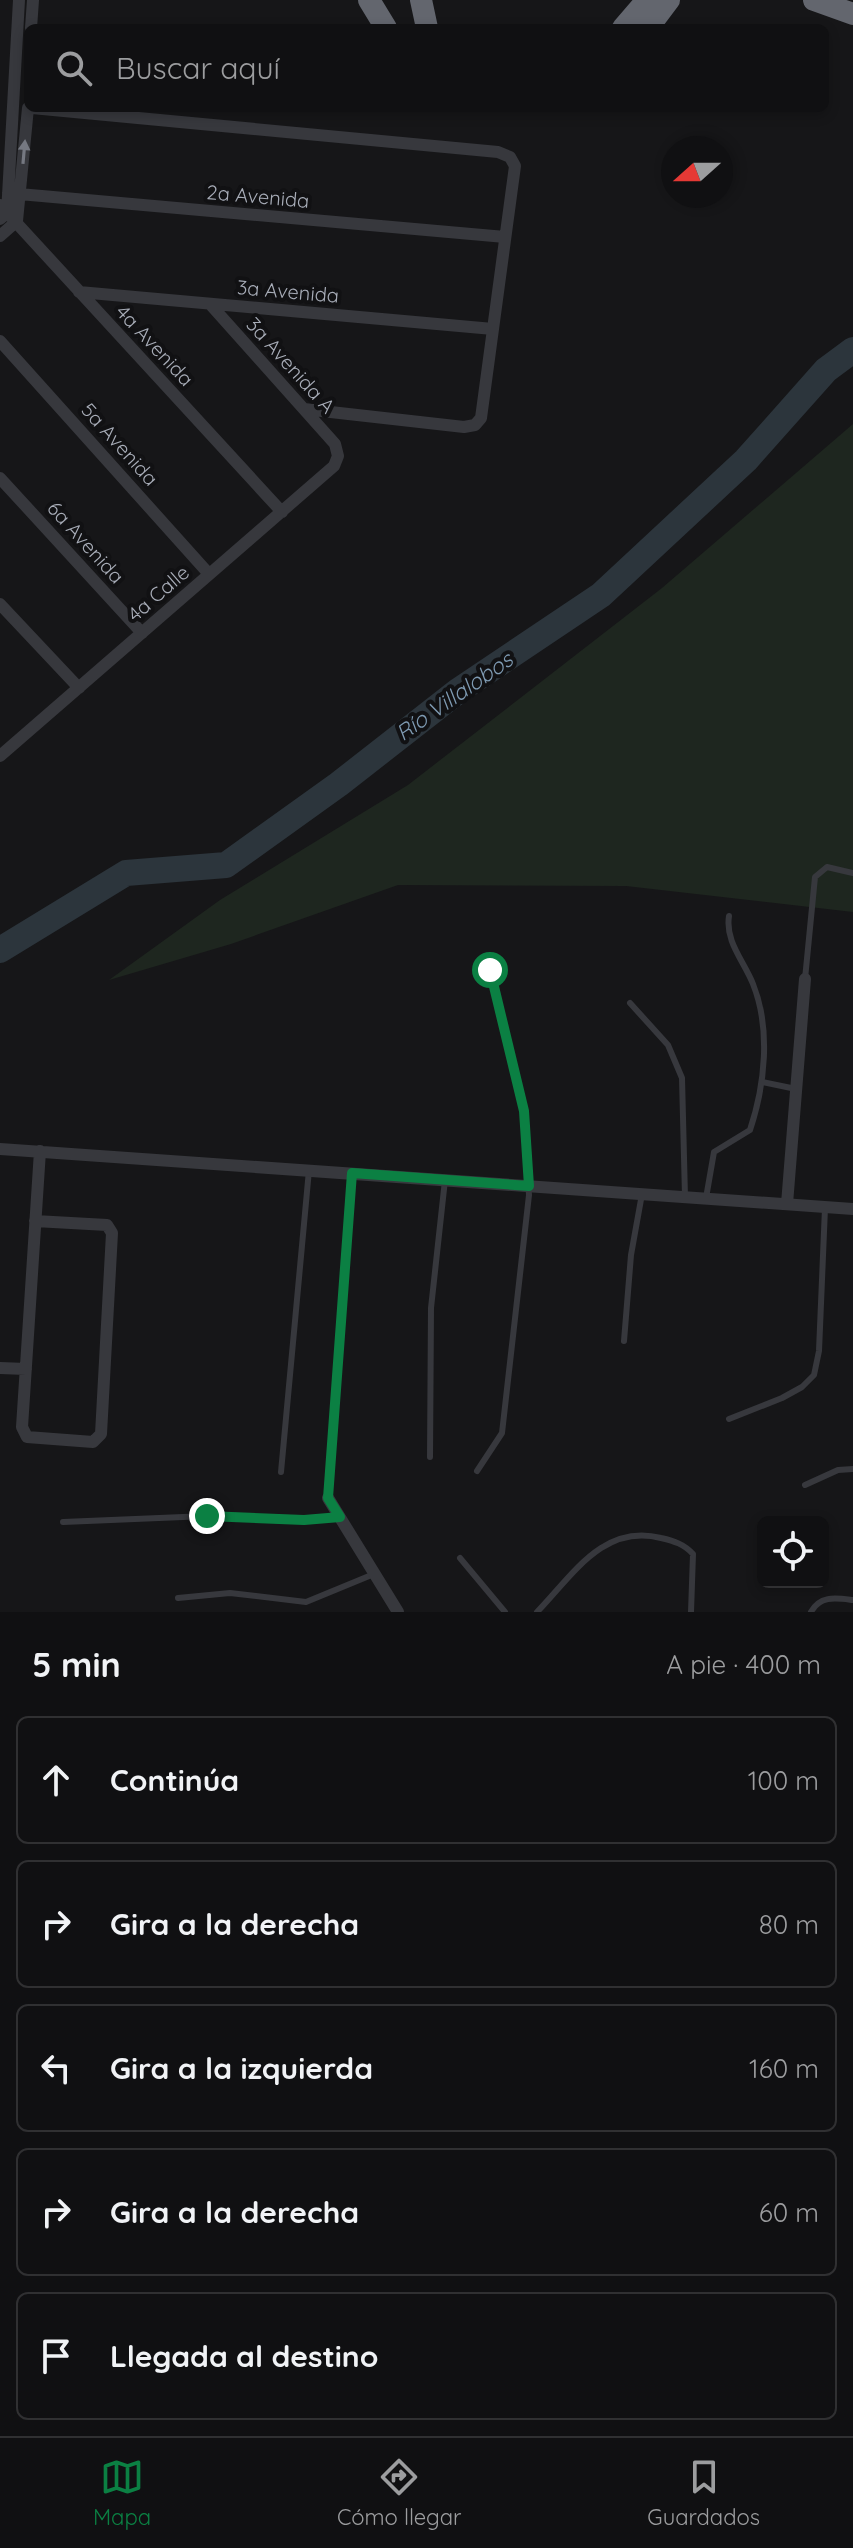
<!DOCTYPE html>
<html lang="es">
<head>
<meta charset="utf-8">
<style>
	body { margin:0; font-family:Quicksand,sans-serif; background:#1e1e20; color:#f1f3f6 }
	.controls { position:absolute; right:24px; bottom:24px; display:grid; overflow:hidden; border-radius:12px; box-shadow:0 4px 12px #0003 }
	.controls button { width:72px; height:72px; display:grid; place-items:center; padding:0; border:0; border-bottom:2px solid #303032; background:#101012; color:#f1f3f6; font:40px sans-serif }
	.compass { position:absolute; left:661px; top:136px; width:72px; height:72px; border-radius:50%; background:#101012; box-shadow:0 4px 12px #0003; rotate:249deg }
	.stop { position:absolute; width:24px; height:24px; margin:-18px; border:6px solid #0b8043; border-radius:50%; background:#fff }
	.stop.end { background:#0b8043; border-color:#fff; box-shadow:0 2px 8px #0008 }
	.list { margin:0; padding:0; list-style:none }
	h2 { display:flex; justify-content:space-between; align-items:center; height:104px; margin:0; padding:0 32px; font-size:34px }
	h2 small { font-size:26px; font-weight:400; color:#9c9d9f }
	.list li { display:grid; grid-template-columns:52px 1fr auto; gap:24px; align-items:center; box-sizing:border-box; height:128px; margin:0 16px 16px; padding:0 16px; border:2px solid #303032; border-radius:12px }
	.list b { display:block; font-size:30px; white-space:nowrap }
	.list em { font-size:26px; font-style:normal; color:#9c9d9f }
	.icon { flex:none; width:44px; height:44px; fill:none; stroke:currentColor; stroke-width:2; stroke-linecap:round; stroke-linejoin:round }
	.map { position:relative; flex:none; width:853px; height:1612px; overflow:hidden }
	.search { position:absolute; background:#101012; box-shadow:0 4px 12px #0003; left:24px; right:24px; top:24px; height:88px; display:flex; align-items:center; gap:20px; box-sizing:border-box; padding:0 28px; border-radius:12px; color:#9c9d9f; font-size:30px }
	.sheet { height:824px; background:#101012 }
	nav { display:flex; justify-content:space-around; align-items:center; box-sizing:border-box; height:112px; border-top:2px solid #303032; background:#101012; font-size:22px; color:#9c9d9f }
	nav a { display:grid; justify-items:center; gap:4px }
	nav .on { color:#0b8043 }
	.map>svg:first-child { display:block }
	.green { fill:#1e261f }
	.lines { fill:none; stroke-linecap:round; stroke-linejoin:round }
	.river { stroke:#2c353c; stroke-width:26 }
	.lane { stroke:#37383d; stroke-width:6 }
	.street { stroke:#37383d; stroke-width:12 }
	.highway { stroke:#63666e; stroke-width:22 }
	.oneway { fill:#757881 }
	.route { stroke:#0b8043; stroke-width:10 }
	.labels { text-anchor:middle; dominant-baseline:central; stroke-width:8; stroke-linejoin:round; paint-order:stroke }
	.street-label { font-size:20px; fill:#a8adb8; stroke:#111113 }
	.water-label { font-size:22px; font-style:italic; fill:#7f9bb3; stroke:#111113 }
</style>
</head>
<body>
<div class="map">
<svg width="853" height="1612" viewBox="0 0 853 1612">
	<rect width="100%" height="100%" fill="#161618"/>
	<path class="green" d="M 853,424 L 853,912 L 626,886 L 398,885 L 231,944 L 109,980 L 220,900 L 408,785 L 662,588 Z"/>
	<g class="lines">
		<path class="river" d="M 0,950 L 126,873 L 226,865 L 339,784 L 458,691 L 601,595 L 746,460 L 826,370 L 853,350"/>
		<path class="lane" d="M 805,979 L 815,877 L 827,867 L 853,873
			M 630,1003 L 668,1045 L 682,1078 L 685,1197
			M 762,1082 L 796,1089
			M 706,1198 L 714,1152 L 750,1130 C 765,1085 771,1029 753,984 C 744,961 725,942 729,916
			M 624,1341 L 631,1255 L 642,1194
			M 729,1419 L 782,1398 L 802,1387 L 814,1375 L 819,1351 L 825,1208
			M 430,1457 L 431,1308 L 445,1180
			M 477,1471 L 502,1433 L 529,1195 L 524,1111 L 490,970
			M 281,1472 L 309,1170
			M 805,1485 L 838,1470 L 853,1469
			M 328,1497 L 352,1173
			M 63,1522 L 207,1516 L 304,1520 L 339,1517
			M 460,1558 L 505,1612
			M 178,1598 L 230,1593 L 306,1602 L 374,1574
			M 537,1612 C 572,1576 603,1523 661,1538 C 674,1541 684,1544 693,1554 L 691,1612
			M 811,1612 C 820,1595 836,1598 853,1600"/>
		<path class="street" d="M 31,28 L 33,0
			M 32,108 L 498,152 L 510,157 L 515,166 L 481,418 L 475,425 L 464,427 L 304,409
			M 8,193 L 505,237
			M 0,205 L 282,512
			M 0,219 L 7,213 L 19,0
			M 0,236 L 17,221 L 28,108
			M 79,292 L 493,329
			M 0,341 L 209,574
			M 0,478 L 142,633
			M 0,604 L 79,688
			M 0,756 L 334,466 L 338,456 L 335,444 L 210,304
			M 0,1149 L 853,1209
			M 787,1204 L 805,979
			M 35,1221 L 107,1225 L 112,1233 L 101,1434 L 93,1442 L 27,1437 L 22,1427 L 40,1151
			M 0,1368 L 26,1369
			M 328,1498 L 398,1612"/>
		<path class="highway" d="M 369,0 L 386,28
			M 421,0 L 427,28
			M 814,0 L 853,14
			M 623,28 L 647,0
			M 648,28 L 669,0"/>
	</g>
	<defs><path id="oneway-solid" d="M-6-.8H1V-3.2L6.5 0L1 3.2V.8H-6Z" transform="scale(2)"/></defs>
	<use class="oneway" href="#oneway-solid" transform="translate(24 152) rotate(-85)"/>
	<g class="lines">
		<path class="route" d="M 207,1516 L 304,1520 L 340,1517 L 328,1498 L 352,1173 L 529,1186 L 524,1111 L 490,970"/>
	</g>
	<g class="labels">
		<g class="street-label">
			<text transform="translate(258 196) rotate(5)">2a Avenida</text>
			<text transform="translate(288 291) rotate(5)">3a Avenida</text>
			<text transform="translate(155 345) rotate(47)">4a Avenida</text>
			<text transform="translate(291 365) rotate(48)">3a Avenida A</text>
			<text transform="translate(120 444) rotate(48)">5a Avenida</text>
			<text transform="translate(86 542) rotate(48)">6a Avenida</text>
			<text transform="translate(158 593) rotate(-41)">4a Calle</text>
		</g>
		<g class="water-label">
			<text transform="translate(454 696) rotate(-35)">Río Villalobos</text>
		</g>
	</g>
</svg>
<div class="controls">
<button><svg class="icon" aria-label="locate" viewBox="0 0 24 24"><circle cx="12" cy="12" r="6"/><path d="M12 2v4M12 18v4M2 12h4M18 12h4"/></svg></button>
</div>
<svg class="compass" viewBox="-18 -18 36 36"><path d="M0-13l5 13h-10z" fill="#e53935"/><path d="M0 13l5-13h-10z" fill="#9c9d9f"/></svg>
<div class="stop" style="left:490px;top:970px"></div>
<div class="stop end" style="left:207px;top:1516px"></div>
<div class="search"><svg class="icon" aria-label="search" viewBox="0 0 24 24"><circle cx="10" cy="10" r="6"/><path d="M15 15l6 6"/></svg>Buscar aquí</div>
</div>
<section class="sheet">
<h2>5 min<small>A pie · 400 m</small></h2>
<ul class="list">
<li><svg class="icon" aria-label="ahead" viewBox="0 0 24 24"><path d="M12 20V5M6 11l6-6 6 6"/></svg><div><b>Continúa</b></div><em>100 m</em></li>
<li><svg class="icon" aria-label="right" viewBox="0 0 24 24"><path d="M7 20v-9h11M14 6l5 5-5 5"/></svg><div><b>Gira a la derecha</b></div><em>80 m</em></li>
<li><svg class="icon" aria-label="left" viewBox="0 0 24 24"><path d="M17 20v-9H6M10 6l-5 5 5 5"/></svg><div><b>Gira a la izquierda</b></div><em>160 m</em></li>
<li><svg class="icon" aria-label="right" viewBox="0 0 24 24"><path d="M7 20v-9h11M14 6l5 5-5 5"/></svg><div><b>Gira a la derecha</b></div><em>60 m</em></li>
<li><svg class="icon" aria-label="arrive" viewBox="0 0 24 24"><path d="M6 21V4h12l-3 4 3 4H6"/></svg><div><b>Llegada al destino</b></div></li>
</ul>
</section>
<nav>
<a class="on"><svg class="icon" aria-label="map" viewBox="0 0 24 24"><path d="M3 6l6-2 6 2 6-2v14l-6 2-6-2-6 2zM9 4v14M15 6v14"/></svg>Mapa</a>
<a><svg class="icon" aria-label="directions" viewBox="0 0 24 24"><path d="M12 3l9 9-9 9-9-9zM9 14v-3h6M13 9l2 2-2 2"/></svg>Cómo llegar</a>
<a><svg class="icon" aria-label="saved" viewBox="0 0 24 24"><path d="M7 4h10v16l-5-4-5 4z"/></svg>Guardados</a>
</nav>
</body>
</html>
